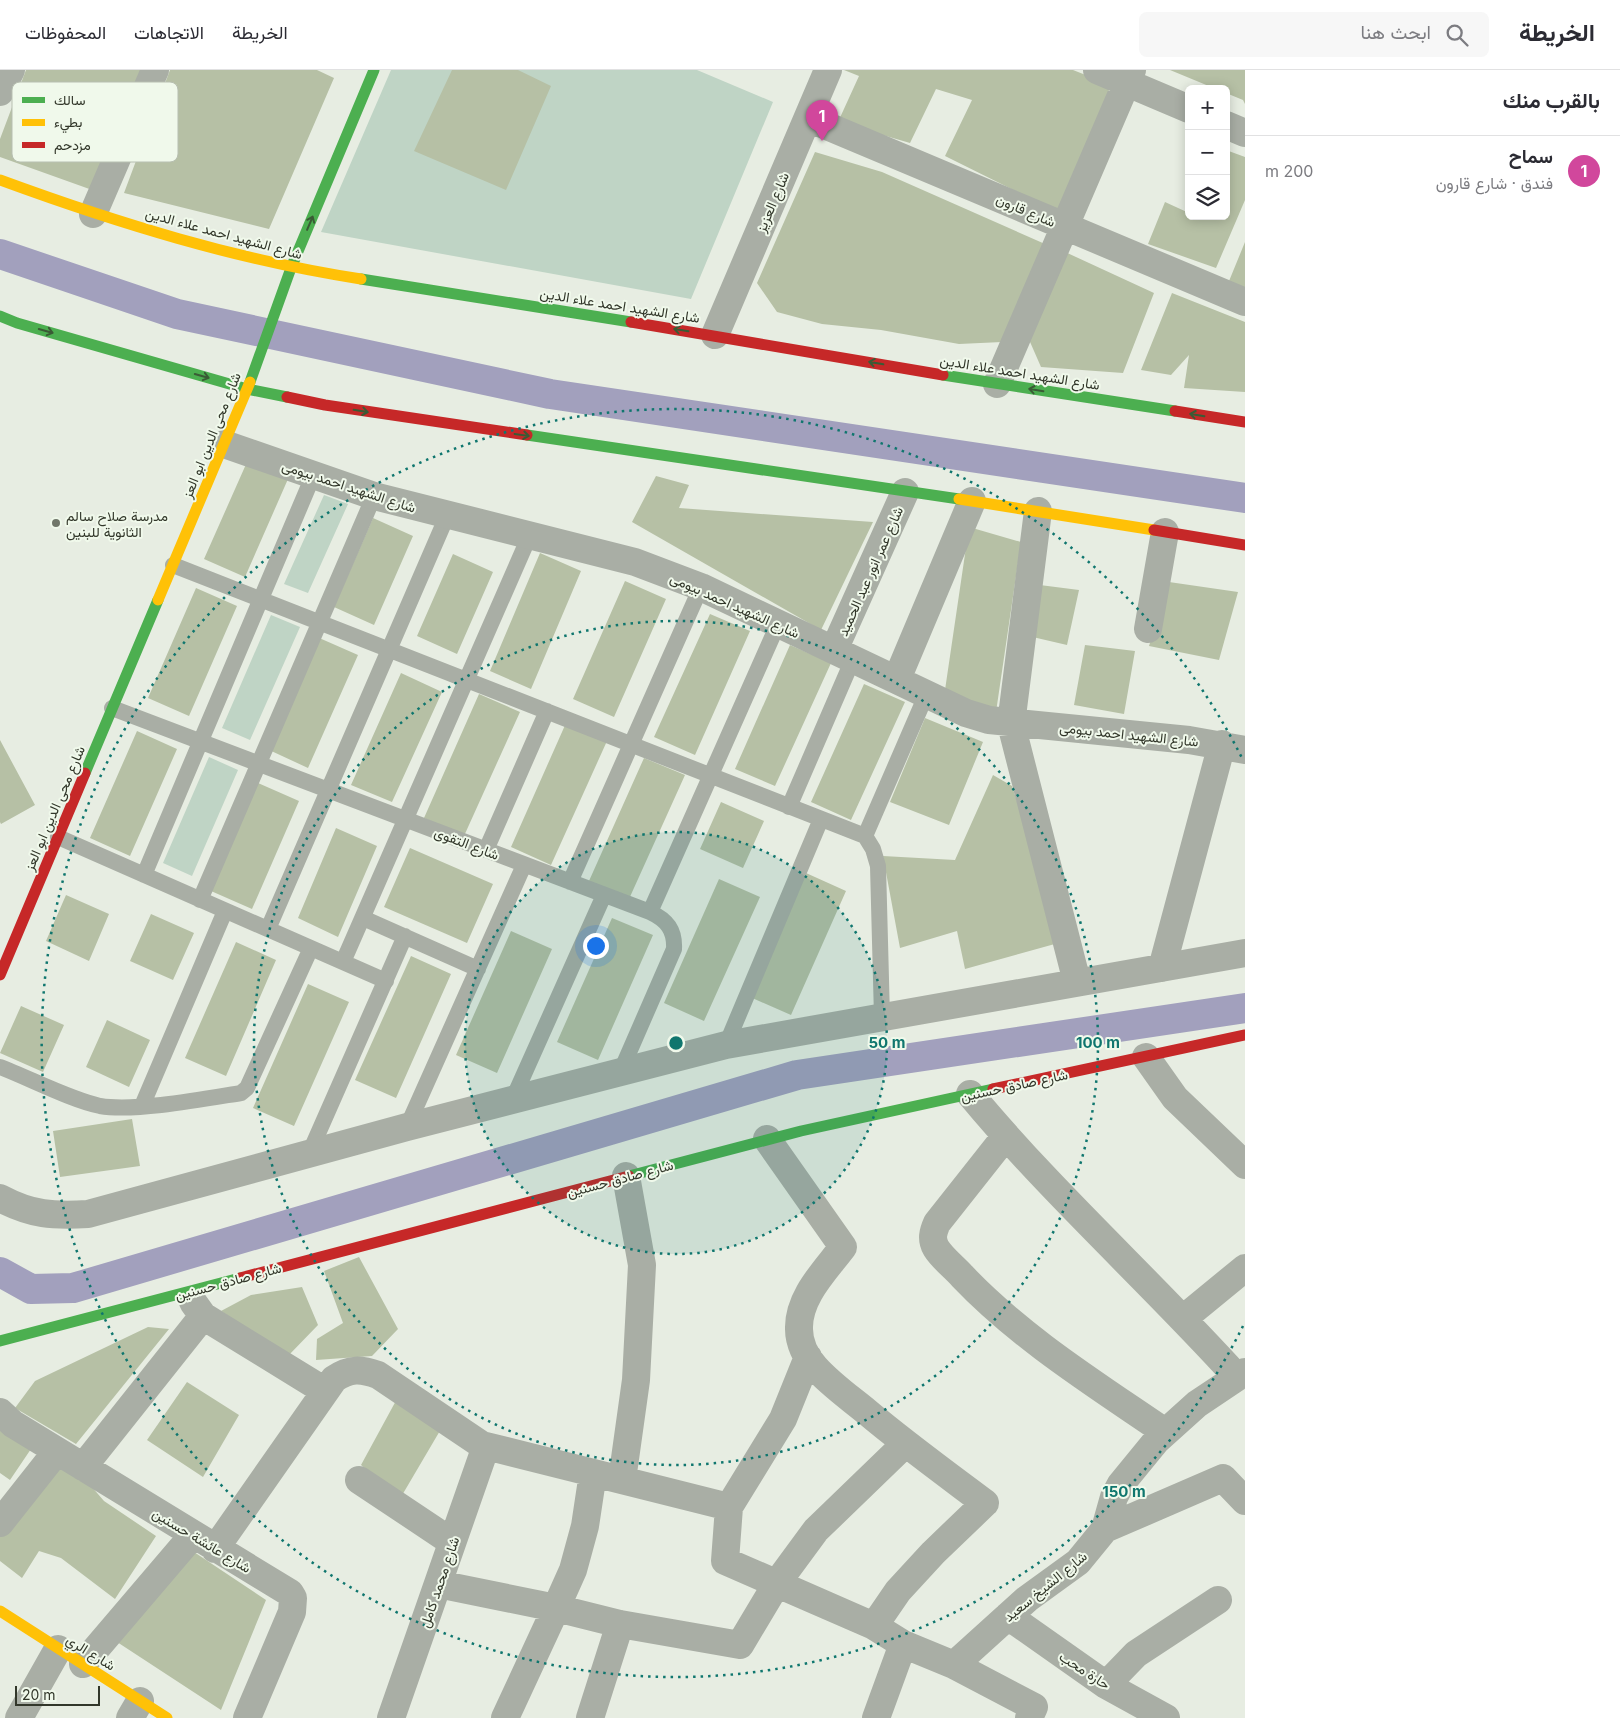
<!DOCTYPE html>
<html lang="ar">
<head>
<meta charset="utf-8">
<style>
	body { margin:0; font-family:Inter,Vazirmatn,sans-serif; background:#f7f7f7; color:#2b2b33; direction:rtl }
	.controls { position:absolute; right:15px; top:15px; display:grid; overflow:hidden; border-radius:8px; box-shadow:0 2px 12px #0003 }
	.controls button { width:45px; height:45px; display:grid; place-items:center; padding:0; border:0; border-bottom:1px solid #e1e1e2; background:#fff; color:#2b2b33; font:25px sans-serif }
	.scale { position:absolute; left:15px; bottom:12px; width:85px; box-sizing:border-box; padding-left:5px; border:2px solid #32372a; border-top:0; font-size:14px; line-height:18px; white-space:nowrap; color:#32372a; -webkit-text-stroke:4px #f0f9eb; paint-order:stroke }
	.you { position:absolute; left:595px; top:875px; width:18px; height:18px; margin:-12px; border:4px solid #fff; border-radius:50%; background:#1a73e8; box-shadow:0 0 0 8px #1a73e833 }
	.badge { display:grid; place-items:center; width:32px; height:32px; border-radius:50%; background:#111827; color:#fff; font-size:16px; font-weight:700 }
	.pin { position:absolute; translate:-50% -41px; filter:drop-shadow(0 1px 2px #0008) }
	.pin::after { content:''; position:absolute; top:26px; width:18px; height:15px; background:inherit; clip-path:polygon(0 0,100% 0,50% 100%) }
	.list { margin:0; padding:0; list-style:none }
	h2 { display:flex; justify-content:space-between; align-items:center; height:65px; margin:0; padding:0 20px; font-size:21px }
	h2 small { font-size:16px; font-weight:400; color:#7c7c81 }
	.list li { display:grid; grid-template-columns:32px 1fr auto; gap:15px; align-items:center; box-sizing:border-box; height:70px; padding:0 20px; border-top:1px solid #e1e1e2 }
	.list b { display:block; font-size:19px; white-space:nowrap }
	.list p { margin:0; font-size:16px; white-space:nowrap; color:#7c7c81 }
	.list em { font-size:16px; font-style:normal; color:#7c7c81 }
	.icon { flex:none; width:28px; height:28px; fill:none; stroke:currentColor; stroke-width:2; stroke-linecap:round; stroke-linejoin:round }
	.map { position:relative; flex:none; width:1245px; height:1648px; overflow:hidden; direction:ltr }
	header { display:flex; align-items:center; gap:30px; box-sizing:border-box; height:70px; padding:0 25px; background:#fff; border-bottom:1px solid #e1e1e2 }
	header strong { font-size:24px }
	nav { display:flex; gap:28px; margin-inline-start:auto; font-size:18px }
	.search { width:350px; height:45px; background:#f7f7f7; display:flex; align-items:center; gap:12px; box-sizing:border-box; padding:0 18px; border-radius:8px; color:#7c7c81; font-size:19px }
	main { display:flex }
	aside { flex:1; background:#fff }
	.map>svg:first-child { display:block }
	.green { fill:#bfd4c5 }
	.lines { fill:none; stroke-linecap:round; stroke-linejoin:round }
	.canal { stroke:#a2a0bd; stroke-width:30 }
	.building { fill:#b6c0a5 }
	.lane { stroke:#a9aea5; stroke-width:16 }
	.street { stroke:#a9aea5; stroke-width:28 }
	.fast { stroke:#4caf50; stroke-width:11 }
	.slow { stroke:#ffc107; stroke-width:11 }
	.jam { stroke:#c62828; stroke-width:11 }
	.oneway { stroke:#3a5b35 }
	.ring { fill:none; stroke:#0f766e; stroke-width:2.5; stroke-dasharray:2.5 5 }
	.poi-dot { fill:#71776a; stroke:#f0f9eb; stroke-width:2 }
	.labels { text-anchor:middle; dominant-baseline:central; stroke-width:4; stroke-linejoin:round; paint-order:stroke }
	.street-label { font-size:14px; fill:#32372a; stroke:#f0f9eb }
	.poi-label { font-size:14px; fill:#32372a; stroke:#f0f9eb; text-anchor:start }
	.key { fill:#f0f9eb; stroke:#b7bfb1; stroke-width:1 }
	.key-label { font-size:14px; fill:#32372a }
	.centre { fill:#0f766e; stroke:#f0f9eb; stroke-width:2.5 }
	.ring-label { font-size:15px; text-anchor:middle; font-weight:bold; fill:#0f766e; stroke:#f0f9eb; stroke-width:4; stroke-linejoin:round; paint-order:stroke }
</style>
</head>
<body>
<header>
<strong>الخريطة</strong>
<div class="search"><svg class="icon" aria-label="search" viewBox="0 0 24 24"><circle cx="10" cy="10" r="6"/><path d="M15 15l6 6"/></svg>ابحث هنا</div>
<nav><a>الخريطة</a><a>الاتجاهات</a><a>المحفوظات</a></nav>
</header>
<main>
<aside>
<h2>بالقرب منك<small></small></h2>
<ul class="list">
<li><span class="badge" style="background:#d1479c">1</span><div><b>سماح</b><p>فندق · شارع قارون</p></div><em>200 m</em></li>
</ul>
</aside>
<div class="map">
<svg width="1245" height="1648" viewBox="0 0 1245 1648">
	<rect width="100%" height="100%" fill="#e7ede2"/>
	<path class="green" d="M 391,0 L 697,0 L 773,32 L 691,229 L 321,162 Z
		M 324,425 L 348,434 L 308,523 L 284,514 Z
		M 271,545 L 300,557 L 250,670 L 222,658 Z
		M 209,687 L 238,700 L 192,806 L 163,793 Z"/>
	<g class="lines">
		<path class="canal" d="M 0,184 L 177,244 L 550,324 L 1245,428
			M 0,1202 L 31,1219 L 73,1218 L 797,1005 L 1245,938"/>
	</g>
	<path class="building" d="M 26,0 L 147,0 L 95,121 L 0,87 L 0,69 Z
		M 170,0 L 317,0 L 334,8 L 269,159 L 124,123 Z
		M 452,0 L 518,0 L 551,16 L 506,120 L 414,81 Z
		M 844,0 L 1073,0 L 1111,15 L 1060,143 L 945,86 L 972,30 L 936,19 L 910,73 L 838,52 L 859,6 Z
		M 1170,0 L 1245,0 L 1245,34 L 1243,30 L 1226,23 L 1226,19 L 1216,19 Z
		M 1226,80 L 1245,87 L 1245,130 L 1216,198 L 1148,174 L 1165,132 L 1189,143 L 1189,146 L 1204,150 L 1206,146 L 1226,146 Z
		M 815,82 L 882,102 L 1045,174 L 1002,272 L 959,274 L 881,260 L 822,254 L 777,242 L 757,213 Z
		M 1245,172 L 1245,223 L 1227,216 Z
		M 1063,181 L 1154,223 L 1123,303 L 1041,297 L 1027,265 Z
		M 1172,223 L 1245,252 L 1245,322 L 1184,318 L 1189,285 L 1171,305 L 1141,300 Z
		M 247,392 L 288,409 L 245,507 L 204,489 Z
		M 656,406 L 689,415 L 679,438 L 873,452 L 821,560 L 632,452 Z
		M 373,448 L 413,466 L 374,555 L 334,537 Z
		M 969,457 L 1021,472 L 996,642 L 945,620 Z
		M 540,483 L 581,501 L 531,619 L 490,601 Z
		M 453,484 L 493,502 L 457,584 L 417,566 Z
		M 625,511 L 666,529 L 614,647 L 573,629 Z
		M 1169,512 L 1238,522 L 1219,590 L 1149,576 Z
		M 1032,514 L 1079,520 L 1067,575 L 1024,565 Z
		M 196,518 L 237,536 L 189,646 L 148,628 Z
		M 710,544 L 750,561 L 695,685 L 654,667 Z
		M 317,567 L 358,585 L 308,698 L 267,679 Z
		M 790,575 L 831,593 L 775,716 L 735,699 Z
		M 1085,575 L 1135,581 L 1124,644 L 1074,635 Z
		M 401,603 L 442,622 L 392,732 L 351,715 Z
		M 864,614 L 905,632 L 851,750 L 811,732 Z
		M 479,624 L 520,642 L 464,766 L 424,748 Z
		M 925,648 L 983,672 L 949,755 L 890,732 Z
		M 566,653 L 607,671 L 551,795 L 511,777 Z
		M 137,661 L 177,679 L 130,786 L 90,768 Z
		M 0,670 L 35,735 L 1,754 L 0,752 Z
		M 644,688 L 685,705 L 629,829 L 589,811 Z
		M 993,705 L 1012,716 L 1062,872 L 965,899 L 957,861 L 900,878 L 883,786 L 955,790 Z
		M 258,713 L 299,731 L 252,839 L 211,821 Z
		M 721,732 L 764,751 L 743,798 L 700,779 Z
		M 336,758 L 377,776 L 338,867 L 298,848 Z
		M 410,778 L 493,814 L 467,873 L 384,837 Z
		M 806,803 L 846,821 L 791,945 L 750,927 Z
		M 719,809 L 760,827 L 704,951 L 664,933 Z
		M 66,825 L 109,844 L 89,891 L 46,871 Z
		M 151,844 L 194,863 L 173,910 L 130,891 Z
		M 612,848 L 653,865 L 598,990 L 557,972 Z
		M 511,861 L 552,879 L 497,1003 L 456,985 Z
		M 236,872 L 276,890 L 226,1006 L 185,988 Z
		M 411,886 L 451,904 L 396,1028 L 355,1010 Z
		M 308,914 L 349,932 L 294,1056 L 253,1038 Z
		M 21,936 L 64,955 L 43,1002 L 0,983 Z
		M 107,950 L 150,970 L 129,1017 L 86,997 Z
		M 132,1049 L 140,1096 L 60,1107 L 53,1061 Z
		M 359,1187 L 398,1259 L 372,1286 L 316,1290 L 317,1269 L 343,1253 L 324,1201 Z
		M 302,1217 L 318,1255 L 288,1286 L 221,1241 L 251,1225 Z
		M 148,1257 L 169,1259 L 76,1374 L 15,1338 L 35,1311 Z
		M 187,1312 L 239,1345 L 203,1407 L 147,1370 Z
		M 398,1327 L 441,1359 L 401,1427 L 361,1395 Z
		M 0,1356 L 33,1376 L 10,1410 L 0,1403 Z
		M 56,1392 L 85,1409 L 104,1431 L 156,1466 L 115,1529 L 61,1488 L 39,1481 L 22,1508 L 0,1491 L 0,1465 Z
		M 191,1480 L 266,1530 L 221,1640 L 114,1570 Z"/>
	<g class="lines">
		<path class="lane" d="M 173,495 L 865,766 L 873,779 L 878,796 L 882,947
			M 112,638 L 650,842 C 667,850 675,860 674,879 L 620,1003
			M 789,737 L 853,589
			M 865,766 L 927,623
			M 58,767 L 386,911
			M 486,780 L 547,641
			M 144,805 L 313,406
			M 570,812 L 701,517
			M 200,830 L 374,426
			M 650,842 L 778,554
			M 363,848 L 478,899
			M 268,859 L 447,446
			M 343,892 L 529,467
			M 726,975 L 821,749
			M 0,997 C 29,1008 71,1030 100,1036 C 135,1042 204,1029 241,1023 L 247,1018 L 311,878
			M 512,1031 L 604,825
			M 142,1036 L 225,841
			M 407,1057 L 524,795
			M 309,1084 L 405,866"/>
		<path class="street" d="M 1097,0 L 1189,39
			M 0,22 L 11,0
			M 808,48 L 1245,232
			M 1226,55 L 1245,63
			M 93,144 L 155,0
			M 715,265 L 828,0
			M 997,314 L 1132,0
			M 224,374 L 374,426 L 635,492 L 701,517 L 966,643 L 989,650 L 1189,670 L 1245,680
			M 1038,441 L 1011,654 L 1077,912
			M 1148,559 L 1165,462
			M 834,580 L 905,422
			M 897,609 L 972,431
			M 1162,898 L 1222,674
			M 1146,987 L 1175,1028 L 1245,1095
			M 970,1024 C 1053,1124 1150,1211 1237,1307
			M 1005,1067 L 937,1153 C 933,1162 931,1169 936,1178 C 942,1188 954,1197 962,1206 C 1021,1268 1095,1314 1165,1362
			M 767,1069 L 843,1177 C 825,1201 798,1227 799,1259 C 799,1273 806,1287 815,1297 C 830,1314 850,1328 867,1342 C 905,1374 945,1403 985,1433 L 933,1483 L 898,1521 L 874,1556
			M 0,1128 C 32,1145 53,1146 88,1144 L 407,1057 L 726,975 L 1245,883
			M 193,1232 L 203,1246 L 325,1321
			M 1184,1248 L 1245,1198
			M 0,1342 L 13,1354 L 290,1523 L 293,1528 L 292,1542 L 247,1648
			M 83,1397 L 203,1246
			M 359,1410 L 452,1472
			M 622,1410 L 636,1310 L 642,1195 L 626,1106
			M 729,1437 L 783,1349 L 808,1287
			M 0,1453 L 57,1381
			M 1105,1459 L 1223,1408 L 1245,1431
			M 215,1479 L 334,1309 C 350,1298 361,1299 378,1305 L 482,1375 L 729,1437 L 725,1491 L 874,1556 L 903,1574 L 954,1595 L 1034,1637 L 1029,1648
			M 438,1514 L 556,1538 L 573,1500 L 585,1456 L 593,1403
			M 1008,1546 L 1106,1615 L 1166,1648
			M 83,1594 L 193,1465
			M 954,1595 L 1027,1529 L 1078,1492 L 1105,1459 L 1114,1427 L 1121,1414 L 1157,1370 L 1197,1334 L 1245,1302
			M 1106,1615 L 1136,1584 L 1218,1530
			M 19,1648 L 58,1579
			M 130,1648 L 140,1631
			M 391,1648 L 486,1376
			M 505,1648 L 556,1538 L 620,1554 L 740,1575 L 777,1513 L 816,1460 L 905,1374
			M 590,1648 L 620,1554
			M 876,1648 L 903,1574"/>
		<path class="fast" d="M 361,209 L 631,252
			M 0,246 L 17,253 L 247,319 L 287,327
			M 943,305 L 1175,341
			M 250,312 L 291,198 L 374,0
			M 527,365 L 959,429
			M 85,703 L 158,530
			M 629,1106 L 801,1061 L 993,1019
			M 0,1271 L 240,1208"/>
		<path class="slow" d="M 0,110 C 117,153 237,190 361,209
			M 959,429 L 1154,460
			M 158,530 L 250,312
			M 0,1541 L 167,1648"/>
		<path class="jam" d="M 631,252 L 943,305
			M 287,327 L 325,335 L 527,365
			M 1175,341 L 1245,352
			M 1154,460 L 1245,475
			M 0,905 L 85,703
			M 993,1019 L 1245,965
			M 240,1208 L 629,1106"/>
	</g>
	<defs><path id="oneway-shaft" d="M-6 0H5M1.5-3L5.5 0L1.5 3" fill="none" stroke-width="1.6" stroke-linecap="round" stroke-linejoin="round" transform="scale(1.25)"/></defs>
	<g class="oneway">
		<use href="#oneway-shaft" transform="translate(310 153) rotate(-67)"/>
		<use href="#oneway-shaft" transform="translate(681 260) rotate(-171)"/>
		<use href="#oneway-shaft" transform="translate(46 261) rotate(16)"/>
		<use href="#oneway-shaft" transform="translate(876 293) rotate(-170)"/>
		<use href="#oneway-shaft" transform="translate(202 306) rotate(16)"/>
		<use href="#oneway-shaft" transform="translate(1036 320) rotate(-171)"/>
		<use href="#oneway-shaft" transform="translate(361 341) rotate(9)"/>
		<use href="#oneway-shaft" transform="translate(1197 345) rotate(-171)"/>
		<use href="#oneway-shaft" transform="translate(522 365) rotate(8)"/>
	</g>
	<circle cx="676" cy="973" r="211" fill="#0f766e" fill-opacity=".12"/>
	<g class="ring">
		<circle cx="676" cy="973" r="211"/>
		<circle cx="676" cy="973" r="422"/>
		<path d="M1243 1256A634 634 0 1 1 1243 690"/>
	</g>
	<circle class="poi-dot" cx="56" cy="453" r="5"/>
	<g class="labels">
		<g class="street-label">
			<text transform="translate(772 132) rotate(-67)">شارع العزيز</text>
			<text transform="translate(1026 140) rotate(23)">شارع قارون</text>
			<text transform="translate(224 163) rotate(15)">شارع الشهيد احمد علاء الدين</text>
			<text transform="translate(620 235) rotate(9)">شارع الشهيد احمد علاء الدين</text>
			<text transform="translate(1020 302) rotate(9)">شارع الشهيد احمد علاء الدين</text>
			<text transform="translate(211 365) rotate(-68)">شارع محى الدين ابو العز</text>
			<text transform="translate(349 416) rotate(18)">شارع الشهيد احمد بيومى</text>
			<text transform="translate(870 501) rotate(-66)">شارع عمر انور عبد الحميد</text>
			<text transform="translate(735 535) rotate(24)">شارع الشهيد احمد بيومى</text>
			<text transform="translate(1129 664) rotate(6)">شارع الشهيد احمد بيومى</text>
			<text transform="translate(54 738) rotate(-67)">شارع محى الدين ابو العز</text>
			<text transform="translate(467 773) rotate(21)">شارع التقوى</text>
			<text transform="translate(1014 1015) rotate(-12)">شارع صادق حسنين</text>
			<text transform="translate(620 1108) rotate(-15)">شارع صادق حسنين</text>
			<text transform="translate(228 1211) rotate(-15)">شارع صادق حسنين</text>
			<text transform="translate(202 1470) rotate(31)">شارع عائشة حسنين</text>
			<text transform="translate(439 1512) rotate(-71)">شارع محمد كامل</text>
			<text transform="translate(1045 1516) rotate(-39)">شارع الشيخ سعيد</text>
			<text transform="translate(91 1582) rotate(32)">شارع الري</text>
			<text transform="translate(1085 1600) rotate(33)">حارة محب</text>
		</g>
		<g class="poi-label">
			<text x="66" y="445">مدرسة صلاح سالم<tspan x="66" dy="16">الثانوية للبنين</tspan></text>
		</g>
	</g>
	<rect x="12" y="12" width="166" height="80" rx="8" class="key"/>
	<rect x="22" y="27" width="23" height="6" fill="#4caf50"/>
	<rect x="22" y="49" width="23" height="7" fill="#ffc107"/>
	<rect x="22" y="72" width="23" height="6" fill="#c62828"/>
	<g class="key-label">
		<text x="54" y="35">سالك</text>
		<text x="54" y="57">بطيء</text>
		<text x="54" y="80">مزدحم</text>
	</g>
	<circle cx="676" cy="973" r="8" class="centre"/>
	<g class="ring-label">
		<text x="887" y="978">50 m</text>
		<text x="1098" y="978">100 m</text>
		<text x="1124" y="1427">150 m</text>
	</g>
</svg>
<div class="controls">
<button>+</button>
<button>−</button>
<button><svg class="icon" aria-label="layers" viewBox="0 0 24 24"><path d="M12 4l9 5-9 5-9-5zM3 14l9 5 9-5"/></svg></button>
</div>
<div class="scale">20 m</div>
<div class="you"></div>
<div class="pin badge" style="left:822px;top:71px;background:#d1479c">1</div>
</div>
</main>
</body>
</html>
